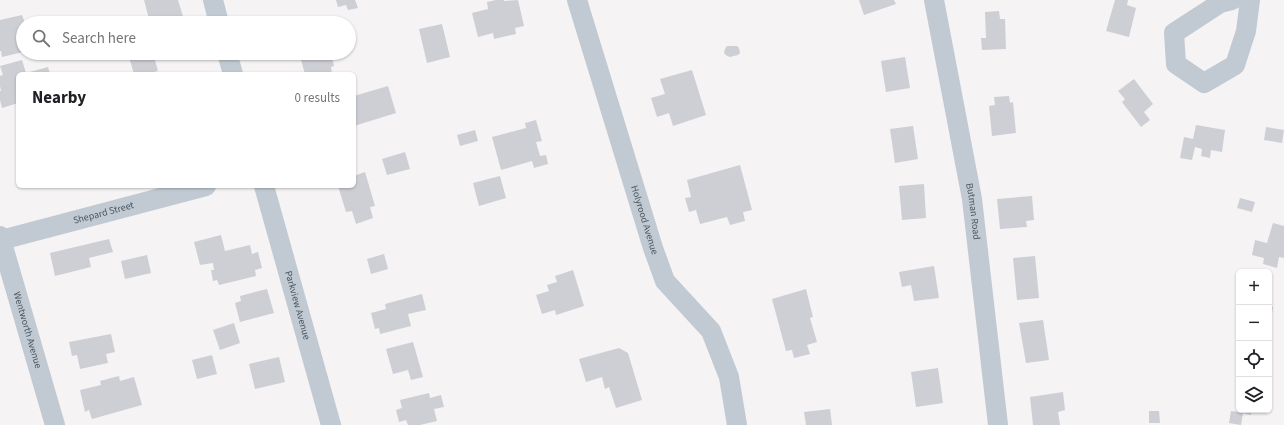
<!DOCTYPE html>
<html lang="en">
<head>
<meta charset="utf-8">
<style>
	body { margin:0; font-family:"Source Sans 3",sans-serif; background:#f2f2f2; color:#202124 }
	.controls { position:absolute; right:12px; bottom:12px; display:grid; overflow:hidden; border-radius:6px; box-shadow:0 1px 3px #0004 }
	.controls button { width:36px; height:36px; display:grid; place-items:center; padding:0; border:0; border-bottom:1px solid #e0e0e0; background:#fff; color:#202124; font:20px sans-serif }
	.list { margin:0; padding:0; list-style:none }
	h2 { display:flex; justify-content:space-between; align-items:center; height:52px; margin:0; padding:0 16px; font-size:17px }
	h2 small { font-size:13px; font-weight:400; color:#757577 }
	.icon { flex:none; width:22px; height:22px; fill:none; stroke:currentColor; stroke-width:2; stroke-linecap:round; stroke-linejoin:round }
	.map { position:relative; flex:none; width:1284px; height:425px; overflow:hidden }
	.search { position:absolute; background:#fff; box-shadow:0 1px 3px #0004; left:16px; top:16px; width:340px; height:44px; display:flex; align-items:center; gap:10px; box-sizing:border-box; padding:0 14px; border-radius:22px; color:#757577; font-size:15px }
	.panel { position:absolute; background:#fff; box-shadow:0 1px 3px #0004; left:16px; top:72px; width:340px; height:116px; border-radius:6px }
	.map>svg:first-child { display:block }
	.building { fill:#cdcfd5 }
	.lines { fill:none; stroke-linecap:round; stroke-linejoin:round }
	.minor { stroke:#c1cad2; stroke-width:20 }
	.labels { text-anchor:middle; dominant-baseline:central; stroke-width:3.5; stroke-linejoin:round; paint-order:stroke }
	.street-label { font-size:10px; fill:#4a5661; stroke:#fff }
</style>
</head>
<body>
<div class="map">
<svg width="1284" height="425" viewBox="0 0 1284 425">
	<rect width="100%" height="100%" fill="#f5f3f3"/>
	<path class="building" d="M 144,0 L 178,0 L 185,23 L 150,23 Z
		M 336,0 L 355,0 L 358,8 L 348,10 L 346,5 L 338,7 Z
		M 496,0 L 504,0 L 504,1 L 518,0 L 524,26 L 515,28 L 516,34 L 494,39 L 493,33 L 478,37 L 472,13 L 488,9 L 487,2 Z
		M 859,0 L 894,0 L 896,4 L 864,15 Z
		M 1115,0 L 1128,0 L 1127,5 L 1136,8 L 1129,37 L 1106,31 Z
		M 999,11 L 1000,19 L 1005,19 L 1006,49 L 982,50 L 981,38 L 986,38 L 985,12 Z
		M 22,15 L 25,23 L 23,23 L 23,52 L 2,57 L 1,51 L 0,51 L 0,20 Z
		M 442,24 L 450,57 L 427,63 L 419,29 Z
		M 727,46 L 737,46 L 739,48 L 740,53 L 738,55 L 730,57 L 727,56 L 724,53 L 725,49 Z
		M 144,53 L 153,53 L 158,71 L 146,74 L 134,74 L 129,57 Z
		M 299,53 L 335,53 L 336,57 L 332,58 L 334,66 L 331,67 L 332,74 L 313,74 L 312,72 L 305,74 Z
		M 905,57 L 910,88 L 886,92 L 881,61 Z
		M 22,60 L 26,73 L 48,67 L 50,74 L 18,74 L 18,103 L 2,108 L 0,100 L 0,91 L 1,91 L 0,86 L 0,76 L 3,75 L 0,66 Z
		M 692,70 L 706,115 L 673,126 L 669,113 L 657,117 L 651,98 L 665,94 L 660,79 Z
		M 1134,79 L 1153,104 L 1144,112 L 1150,120 L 1141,127 L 1122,102 L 1125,99 L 1118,91 Z
		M 388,86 L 396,113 L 354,126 L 354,96 Z
		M 1009,96 L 1010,103 L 1013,102 L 1016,133 L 992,136 L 989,106 L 995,105 L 994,97 Z
		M 536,120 L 542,141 L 536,142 L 540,156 L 546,155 L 548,164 L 534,168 L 532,161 L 501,170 L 492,137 L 526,128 L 525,123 Z
		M 1196,125 L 1225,130 L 1222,152 L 1211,150 L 1210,158 L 1201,156 L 1202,149 L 1195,147 L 1192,160 L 1180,158 L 1184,137 L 1193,139 Z
		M 913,126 L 918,159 L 895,163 L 890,129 Z
		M 1266,127 L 1284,130 L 1282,143 L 1264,140 Z
		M 475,130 L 478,141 L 460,146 L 457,135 Z
		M 405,152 L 410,169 L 387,175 L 382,159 Z
		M 740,165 L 752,210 L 743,212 L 745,221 L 730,225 L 727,217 L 700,224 L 696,210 L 689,212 L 685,198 L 691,197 L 687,180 Z
		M 365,172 L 375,206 L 370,207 L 373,218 L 356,224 L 352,211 L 346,212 L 338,186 L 354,186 L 354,176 Z
		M 500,176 L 506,198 L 479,206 L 473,183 Z
		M 924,184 L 926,218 L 902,220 L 899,186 Z
		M 1032,196 L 1034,220 L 1026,221 L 1027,227 L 1000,229 L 997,199 Z
		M 1240,198 L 1255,202 L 1252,212 L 1237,208 Z
		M 1273,223 L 1284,226 L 1284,258 L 1279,257 L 1277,268 L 1263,264 L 1264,258 L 1252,255 L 1255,240 L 1267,243 Z
		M 221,235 L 225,251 L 250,245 L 252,254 L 258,252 L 262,268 L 255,270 L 256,276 L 219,285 L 217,280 L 213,281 L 211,270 L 214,270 L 213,263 L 200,265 L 194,242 Z
		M 109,239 L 113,252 L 89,258 L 91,267 L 55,276 L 50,253 Z
		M 384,254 L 388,269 L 371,274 L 367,259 Z
		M 147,255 L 151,273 L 125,279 L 121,261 Z
		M 1035,256 L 1039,298 L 1017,300 L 1013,258 Z
		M 934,266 L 939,298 L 914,301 L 911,285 L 902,287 L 899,272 Z
		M 573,270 L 584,306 L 556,315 L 555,310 L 542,314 L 536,295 L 549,291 L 547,285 L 557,282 L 555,276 Z
		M 267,289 L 274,313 L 240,322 L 235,303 L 241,301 L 240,296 Z
		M 806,289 L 813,317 L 810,318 L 817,342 L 807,345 L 810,354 L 794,358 L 792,350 L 786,351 L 772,299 Z
		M 422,294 L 426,310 L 408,314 L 411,326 L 380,334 L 379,328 L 375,329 L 371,313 L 386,309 L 385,304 Z
		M 1269,306 L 1273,307 L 1270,324 L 1269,324 Z
		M 1043,320 L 1049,360 L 1026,363 L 1019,323 Z
		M 234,323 L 240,343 L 220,350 L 213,330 Z
		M 111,334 L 115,352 L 106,354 L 108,363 L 80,369 L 77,355 L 72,356 L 69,342 Z
		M 413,342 L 423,377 L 411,380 L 408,370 L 393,374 L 386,349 Z
		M 619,348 L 628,353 L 642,400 L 616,408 L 609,387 L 605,389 L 602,377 L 586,382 L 579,359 Z
		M 212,355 L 217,374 L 197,379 L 192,360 Z
		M 279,357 L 285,382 L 255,389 L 249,364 Z
		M 938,368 L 943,403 L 916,407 L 911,372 Z
		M 119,376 L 120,381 L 134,377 L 142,405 L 92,419 L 89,410 L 85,412 L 80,390 L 101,385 L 100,381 Z
		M 1063,392 L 1065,410 L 1058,412 L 1060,425 L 1033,425 L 1030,397 Z
		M 429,393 L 430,398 L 441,395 L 444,407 L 434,409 L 437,421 L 420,425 L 408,425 L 406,420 L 399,422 L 396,410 L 402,408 L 400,400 Z
		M 830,409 L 832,425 L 806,425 L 804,412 Z
		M 1238,410 L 1252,410 L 1251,415 L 1243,413 L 1241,425 L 1229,423 L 1231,411 L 1238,412 Z
		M 1149,411 L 1159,411 L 1160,423 L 1149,423 Z"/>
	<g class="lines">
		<g class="minor">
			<path d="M 213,0 L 219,23"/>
			<path id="s1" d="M 577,0 L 653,248 L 665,281 L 711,331 L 729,377 L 737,425"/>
			<path id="s2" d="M 934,0 L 972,199 L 998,425"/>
			<path d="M 1232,0 L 1220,3 L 1174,33 L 1176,64 L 1204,83 L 1235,65 L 1246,31 L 1250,0"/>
			<path d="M 227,53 L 233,74"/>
			<path id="s3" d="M 264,186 L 331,425"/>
			<path id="s4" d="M 0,236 L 55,425"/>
			<path id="s5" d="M 1,240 L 206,186"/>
		</g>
	</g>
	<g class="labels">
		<g class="street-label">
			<text stroke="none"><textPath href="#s2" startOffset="215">Butman Road</textPath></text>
			<text stroke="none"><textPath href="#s5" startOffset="106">Shepard Street</textPath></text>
			<text stroke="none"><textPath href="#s1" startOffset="230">Holyrood Avenue</textPath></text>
			<text stroke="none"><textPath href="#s3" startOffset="124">Parkview Avenue</textPath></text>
			<text stroke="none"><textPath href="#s4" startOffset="98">Wentworth Avenue</textPath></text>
		</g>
	</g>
</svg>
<div class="controls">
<button>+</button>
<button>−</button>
<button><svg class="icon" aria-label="locate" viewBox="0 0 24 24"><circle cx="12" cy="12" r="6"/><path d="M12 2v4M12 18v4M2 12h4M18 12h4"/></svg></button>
<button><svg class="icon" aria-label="layers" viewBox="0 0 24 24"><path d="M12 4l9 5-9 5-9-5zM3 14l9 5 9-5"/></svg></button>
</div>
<div class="search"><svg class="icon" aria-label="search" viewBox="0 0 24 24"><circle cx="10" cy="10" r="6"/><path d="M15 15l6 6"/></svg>Search here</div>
<section class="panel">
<h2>Nearby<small>0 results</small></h2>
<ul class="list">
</ul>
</section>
</div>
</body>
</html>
